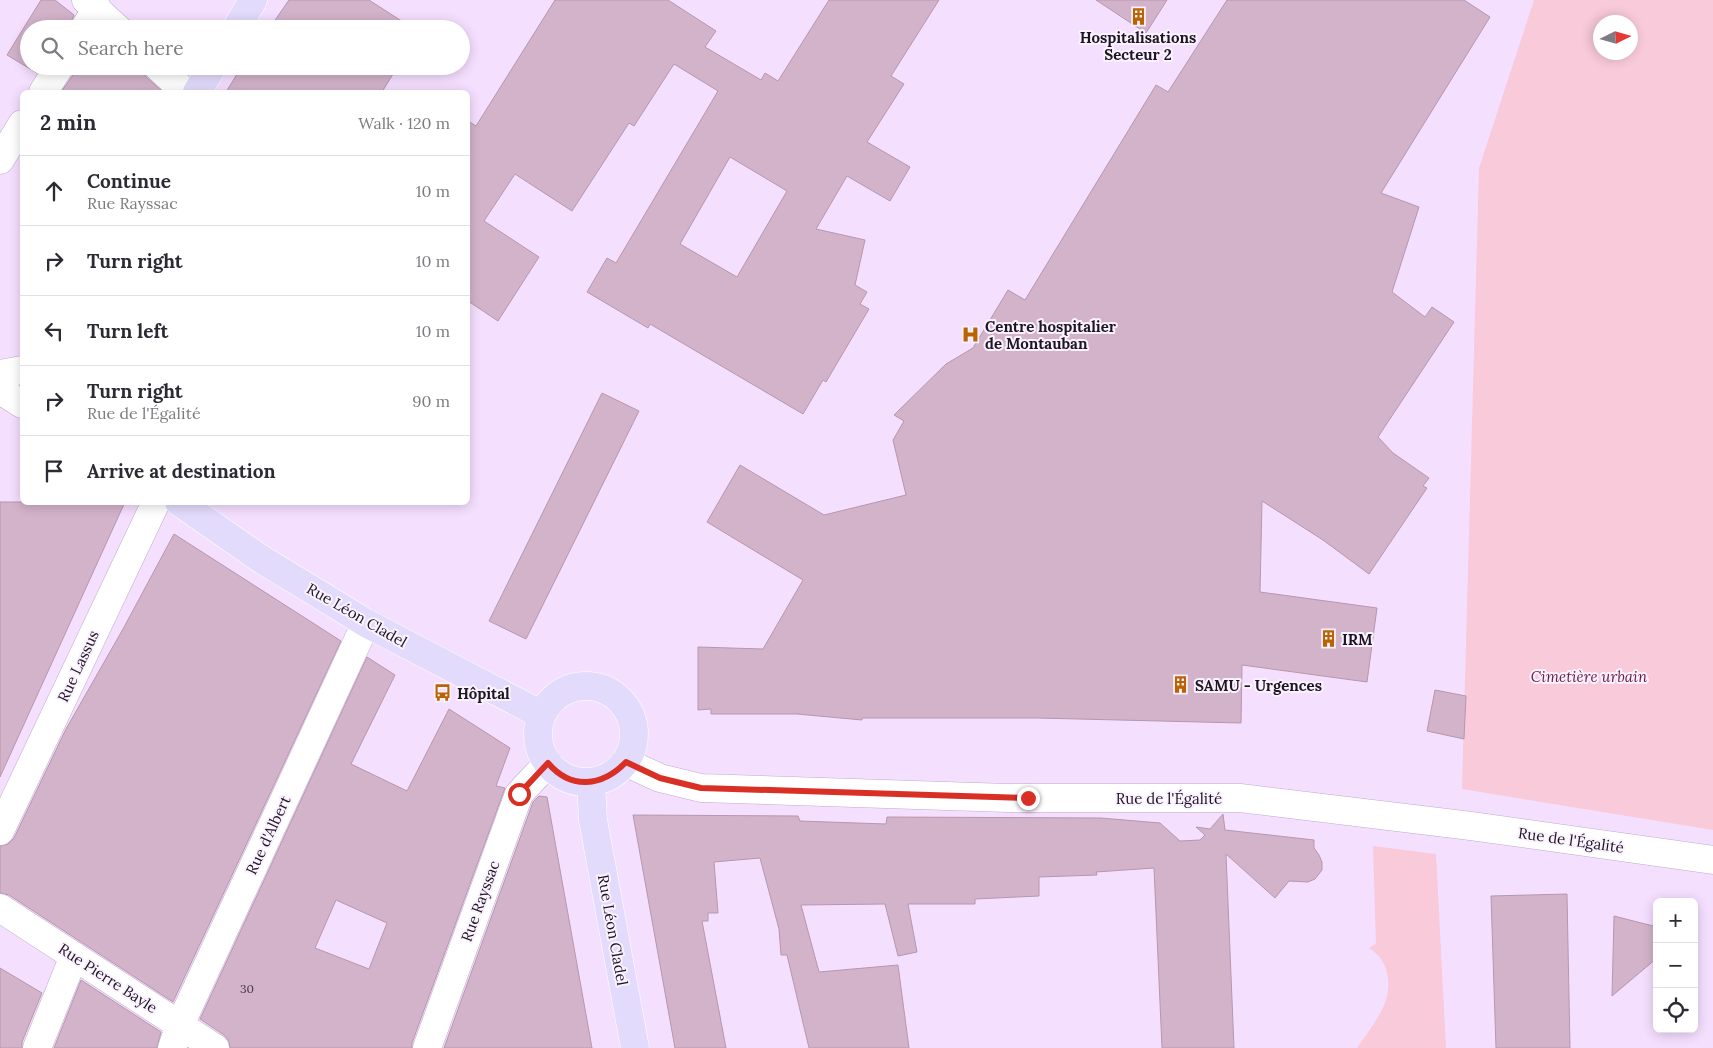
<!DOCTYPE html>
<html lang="en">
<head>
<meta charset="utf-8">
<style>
	body { margin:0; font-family:Lora,serif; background:#f2f2f3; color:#2b2b33 }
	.controls { position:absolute; right:15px; bottom:15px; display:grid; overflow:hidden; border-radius:8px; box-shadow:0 2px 12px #0003 }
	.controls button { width:45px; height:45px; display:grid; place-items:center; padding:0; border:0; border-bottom:1px solid #e1e1e2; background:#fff; color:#2b2b33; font:25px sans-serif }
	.compass { position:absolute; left:1593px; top:15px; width:45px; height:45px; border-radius:50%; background:#fff; box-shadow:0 2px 12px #0003; rotate:85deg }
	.stop { position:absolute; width:15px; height:15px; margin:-11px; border:4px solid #d93025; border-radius:50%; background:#fff }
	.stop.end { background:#d93025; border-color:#fff; box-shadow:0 1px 5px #0008 }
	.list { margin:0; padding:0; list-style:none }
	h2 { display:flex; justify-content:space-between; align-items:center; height:65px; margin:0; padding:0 20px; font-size:21px }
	h2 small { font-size:16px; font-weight:400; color:#7c7c81 }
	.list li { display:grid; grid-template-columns:32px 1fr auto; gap:15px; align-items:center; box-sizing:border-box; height:70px; padding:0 20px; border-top:1px solid #e1e1e2 }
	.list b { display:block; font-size:19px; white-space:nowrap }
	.list p { margin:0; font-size:16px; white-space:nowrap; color:#7c7c81 }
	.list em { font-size:16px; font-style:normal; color:#7c7c81 }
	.icon { flex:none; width:28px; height:28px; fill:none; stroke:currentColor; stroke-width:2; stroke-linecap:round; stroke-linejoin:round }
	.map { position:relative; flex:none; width:1713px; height:1048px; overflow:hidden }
	.search { position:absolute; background:#fff; box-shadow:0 2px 12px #0003; left:20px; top:20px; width:450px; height:55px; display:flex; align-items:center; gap:12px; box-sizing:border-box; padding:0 18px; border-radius:28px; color:#7c7c81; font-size:19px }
	.panel { position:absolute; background:#fff; box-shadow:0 2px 12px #0003; left:20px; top:90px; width:450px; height:415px; border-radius:8px }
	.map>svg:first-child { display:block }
	.green { fill:#f9cada; fill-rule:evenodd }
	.building { fill:#d3b3ca; stroke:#b697ae; fill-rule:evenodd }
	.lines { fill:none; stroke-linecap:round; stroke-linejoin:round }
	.minor-casing { stroke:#c0abc9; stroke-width:29 }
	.major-casing { stroke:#fff; stroke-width:29 }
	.minor { stroke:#fff; stroke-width:28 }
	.major { stroke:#e3dbfc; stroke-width:28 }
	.route { stroke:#d93025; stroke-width:6 }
	.labels { text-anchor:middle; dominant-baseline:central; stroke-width:4; stroke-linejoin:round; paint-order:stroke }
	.number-label { font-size:12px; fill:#4a3c4a }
	.poi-label { font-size:15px; font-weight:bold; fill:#1d1520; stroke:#fbf2ff; text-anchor:start }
	.street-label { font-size:15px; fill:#1d1520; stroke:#fbf2ff }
	.park-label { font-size:15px; font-style:italic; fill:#6d1a41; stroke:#fbf2ff }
</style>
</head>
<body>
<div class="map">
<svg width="1713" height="1048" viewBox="0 0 1713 1048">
	<rect width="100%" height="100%" fill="#f5dfff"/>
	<path class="green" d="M 1534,0 L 1713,0 L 1713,830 L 1462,789 L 1479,168 ZM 1600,22 L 1630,22 L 1630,52 L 1600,52 Z
		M 1373,846 L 1436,854 L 1446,1048 L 1357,1048 C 1373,1024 1396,1000 1386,969 C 1383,960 1377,953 1369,948 L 1376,944 Z"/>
	<path class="building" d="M 41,0 L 55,0 L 74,15 L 68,29 L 29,29 L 29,66 L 41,66 L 37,73 L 7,55 Z
		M 289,0 L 369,0 L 414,29 L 269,29 Z
		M 555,0 L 668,0 L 716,31 L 705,47 L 761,80 L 765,73 L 778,81 L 829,0 L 939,0 L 891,76 L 904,84 L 867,142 L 910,167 L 890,201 L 847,176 L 816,229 L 865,240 L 855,285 L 867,292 L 860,304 L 869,309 L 826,382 L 823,380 L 803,414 L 650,324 L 648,328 L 587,292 L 607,258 L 616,263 L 718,91 L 674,64 L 634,126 L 629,123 L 572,211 L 515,174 L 484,221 L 539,257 L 498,321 L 468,301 L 468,121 L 476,126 ZM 730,157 L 787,191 L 737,277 L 680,244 Z
		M 1096,0 L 1167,0 L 1146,33 Z
		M 1227,0 L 1464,0 L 1490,17 L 1381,193 L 1419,207 L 1392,292 L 1425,317 L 1432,307 L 1454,322 L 1378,437 L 1393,453 L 1429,478 L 1423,486 L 1427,488 L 1369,574 L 1323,540 L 1262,501 L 1260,592 L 1377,608 L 1367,682 L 1242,665 L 1241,723 L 1037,718 L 862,718 L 862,720 L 797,714 L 711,714 L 711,709 L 698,710 L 698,647 L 763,649 L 803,580 L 707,522 L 740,465 L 824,515 L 906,495 L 893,440 L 904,421 L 894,415 L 946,364 L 973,348 L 1008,290 L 1025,300 L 1156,85 L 1168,92 Z
		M 76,66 L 137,66 L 142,70 L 146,77 L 163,92 L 61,92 L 73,75 Z
		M 242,66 L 392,66 L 393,74 L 382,92 L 226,92 Z
		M 602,393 L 639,411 L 526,639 L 489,621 Z
		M 0,502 L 125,502 L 0,777 Z
		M 174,534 L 341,641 L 173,1002 L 9,895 L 0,893 L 0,846 L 8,844 L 14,838 L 66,729 L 123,629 Z
		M 367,657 L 395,675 L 351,764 L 407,791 L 449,709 L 510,748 L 496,786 L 505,788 L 412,1043 L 412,1048 L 230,1048 L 229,1041 L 224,1035 L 200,1019 ZM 336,900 L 387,923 L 369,969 L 315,948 Z
		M 1435,690 L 1466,696 L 1464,739 L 1427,731 Z
		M 539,796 L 547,797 L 592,1048 L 444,1048 L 533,802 Z
		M 1223,814 L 1225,830 L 1314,840 L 1314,848 L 1319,855 L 1322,862 L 1322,870 L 1315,879 L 1308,882 L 1289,881 L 1275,898 L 1226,854 L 1234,1048 L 1162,1048 L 1154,868 L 1096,872 L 1097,875 L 1039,877 L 1039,896 L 975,899 L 975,904 L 908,904 L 917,952 L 898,956 L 885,904 L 801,905 L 819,972 L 898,965 L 909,1048 L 809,1048 L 787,955 L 781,955 L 779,929 L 760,858 L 714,862 L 718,913 L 708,913 L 708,921 L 702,921 L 726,1048 L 675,1048 L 633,815 L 798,816 L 800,821 L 886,824 L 887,817 L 1101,818 L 1160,823 L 1180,841 L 1200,840 L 1205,835 L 1196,827 L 1210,829 Z
		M 1567,894 L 1570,1048 L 1496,1048 L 1491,896 Z
		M 1614,916 L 1657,927 L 1657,958 L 1612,996 Z
		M 0,968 L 42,993 L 22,1042 L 22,1048 L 0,1048 Z
		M 81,980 L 161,1032 L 157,1048 L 54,1048 Z"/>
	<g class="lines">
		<defs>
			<path id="minor" d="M 86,0 L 118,29
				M 84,29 L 97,8
				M 157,66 L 185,92
				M 43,92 L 60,66
				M 0,160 L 22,124
				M 0,374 L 22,370
				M 0,390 L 22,404
				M 625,762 L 660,778 L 701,788 L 1008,798 L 1240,798 L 1471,826 L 1713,860
				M 0,831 L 156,502
				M 0,908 L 215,1048
				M 37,1048 L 74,956
				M 172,1048 L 180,1025 L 366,623
				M 427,1048 L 519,794 L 548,763"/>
			<path id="major" d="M 236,29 L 253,0
				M 197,92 L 213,66
				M 179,502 L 261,559 L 366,623 L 542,715
				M538 734a48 48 0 1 1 96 0a48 48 0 1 1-96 0Z
				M 591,782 L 593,820 L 635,1048"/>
		</defs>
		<use href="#minor" class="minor-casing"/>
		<use href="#major" class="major-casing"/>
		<use href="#minor" class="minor"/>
		<use href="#major" class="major"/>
	</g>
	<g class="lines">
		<path class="route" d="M 519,794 L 548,763 C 571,790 602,787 626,762 L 660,778 L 701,788 L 1028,798"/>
	</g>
	<defs>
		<symbol id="building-bare" viewBox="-9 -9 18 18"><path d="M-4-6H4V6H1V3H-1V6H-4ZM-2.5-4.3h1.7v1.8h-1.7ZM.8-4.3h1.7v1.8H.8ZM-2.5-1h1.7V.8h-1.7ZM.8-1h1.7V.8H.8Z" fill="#bb6300" stroke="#fbf2ff" stroke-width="2.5" paint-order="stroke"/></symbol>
		<symbol id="hospital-bare" viewBox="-9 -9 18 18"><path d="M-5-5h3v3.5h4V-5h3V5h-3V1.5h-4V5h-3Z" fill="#bb6300" stroke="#fbf2ff" stroke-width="2.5" paint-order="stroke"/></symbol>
		<symbol id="bus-bare" viewBox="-9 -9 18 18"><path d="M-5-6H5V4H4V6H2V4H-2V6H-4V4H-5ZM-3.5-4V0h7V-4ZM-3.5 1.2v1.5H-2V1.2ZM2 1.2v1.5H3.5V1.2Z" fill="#bb6300" stroke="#fbf2ff" stroke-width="2.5" paint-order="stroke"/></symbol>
	</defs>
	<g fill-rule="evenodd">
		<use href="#building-bare" x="1126" y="4" width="25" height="25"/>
		<use href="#hospital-bare" x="958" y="322" width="25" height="25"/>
		<use href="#building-bare" x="1316" y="626" width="25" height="25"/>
		<use href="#building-bare" x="1168" y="672" width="25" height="25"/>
		<use href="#bus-bare" x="430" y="680" width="25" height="25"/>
	</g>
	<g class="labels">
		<g class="number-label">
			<text x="247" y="988">30</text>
		</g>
		<g class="poi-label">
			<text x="1138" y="37" text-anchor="middle">Hospitalisations<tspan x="1138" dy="17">Secteur 2</tspan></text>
			<text x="985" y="326">Centre hospitalier<tspan x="985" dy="17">de Montauban</tspan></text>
			<text x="1342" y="639">IRM</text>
			<text x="1195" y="685">SAMU - Urgences</text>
			<text x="457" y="693">Hôpital</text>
		</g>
		<g class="street-label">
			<text transform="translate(357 615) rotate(30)">Rue Léon Cladel</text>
			<text transform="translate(78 666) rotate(-65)">Rue Lassus</text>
			<text x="1169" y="798">Rue de l'Égalité</text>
			<text transform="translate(268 835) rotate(-65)">Rue d'Albert</text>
			<text transform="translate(1571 840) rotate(8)">Rue de l'Égalité</text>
			<text transform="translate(480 901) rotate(-70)">Rue Rayssac</text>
			<text transform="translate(613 930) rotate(80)">Rue Léon Cladel</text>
			<text transform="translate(108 978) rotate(33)">Rue Pierre Bayle</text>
		</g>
		<g class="park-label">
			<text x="1589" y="676">Cimetière urbain</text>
		</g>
	</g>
</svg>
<div class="controls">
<button>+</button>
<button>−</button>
<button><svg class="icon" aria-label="locate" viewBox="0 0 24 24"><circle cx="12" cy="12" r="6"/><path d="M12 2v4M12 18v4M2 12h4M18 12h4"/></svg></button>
</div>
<svg class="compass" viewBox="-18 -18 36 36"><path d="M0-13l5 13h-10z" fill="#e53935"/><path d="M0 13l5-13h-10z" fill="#7c7c81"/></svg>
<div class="stop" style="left:519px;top:794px"></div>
<div class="stop end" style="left:1028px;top:798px"></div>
<div class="search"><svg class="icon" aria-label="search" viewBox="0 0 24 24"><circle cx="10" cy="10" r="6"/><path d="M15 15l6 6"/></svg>Search here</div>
<section class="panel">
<h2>2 min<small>Walk · 120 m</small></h2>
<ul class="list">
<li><svg class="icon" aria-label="ahead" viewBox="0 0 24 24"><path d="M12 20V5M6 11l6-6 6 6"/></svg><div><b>Continue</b><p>Rue Rayssac</p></div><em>10 m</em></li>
<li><svg class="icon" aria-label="right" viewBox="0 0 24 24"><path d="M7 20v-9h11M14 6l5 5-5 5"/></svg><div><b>Turn right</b></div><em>10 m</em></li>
<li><svg class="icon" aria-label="left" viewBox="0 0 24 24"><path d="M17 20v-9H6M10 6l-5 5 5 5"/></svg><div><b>Turn left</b></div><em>10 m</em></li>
<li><svg class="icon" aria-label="right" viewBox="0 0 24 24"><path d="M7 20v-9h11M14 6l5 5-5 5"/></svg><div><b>Turn right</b><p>Rue de l'Égalité</p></div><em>90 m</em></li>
<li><svg class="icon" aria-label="arrive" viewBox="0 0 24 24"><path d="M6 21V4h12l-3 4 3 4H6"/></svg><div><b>Arrive at destination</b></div></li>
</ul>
</section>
</div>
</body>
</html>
